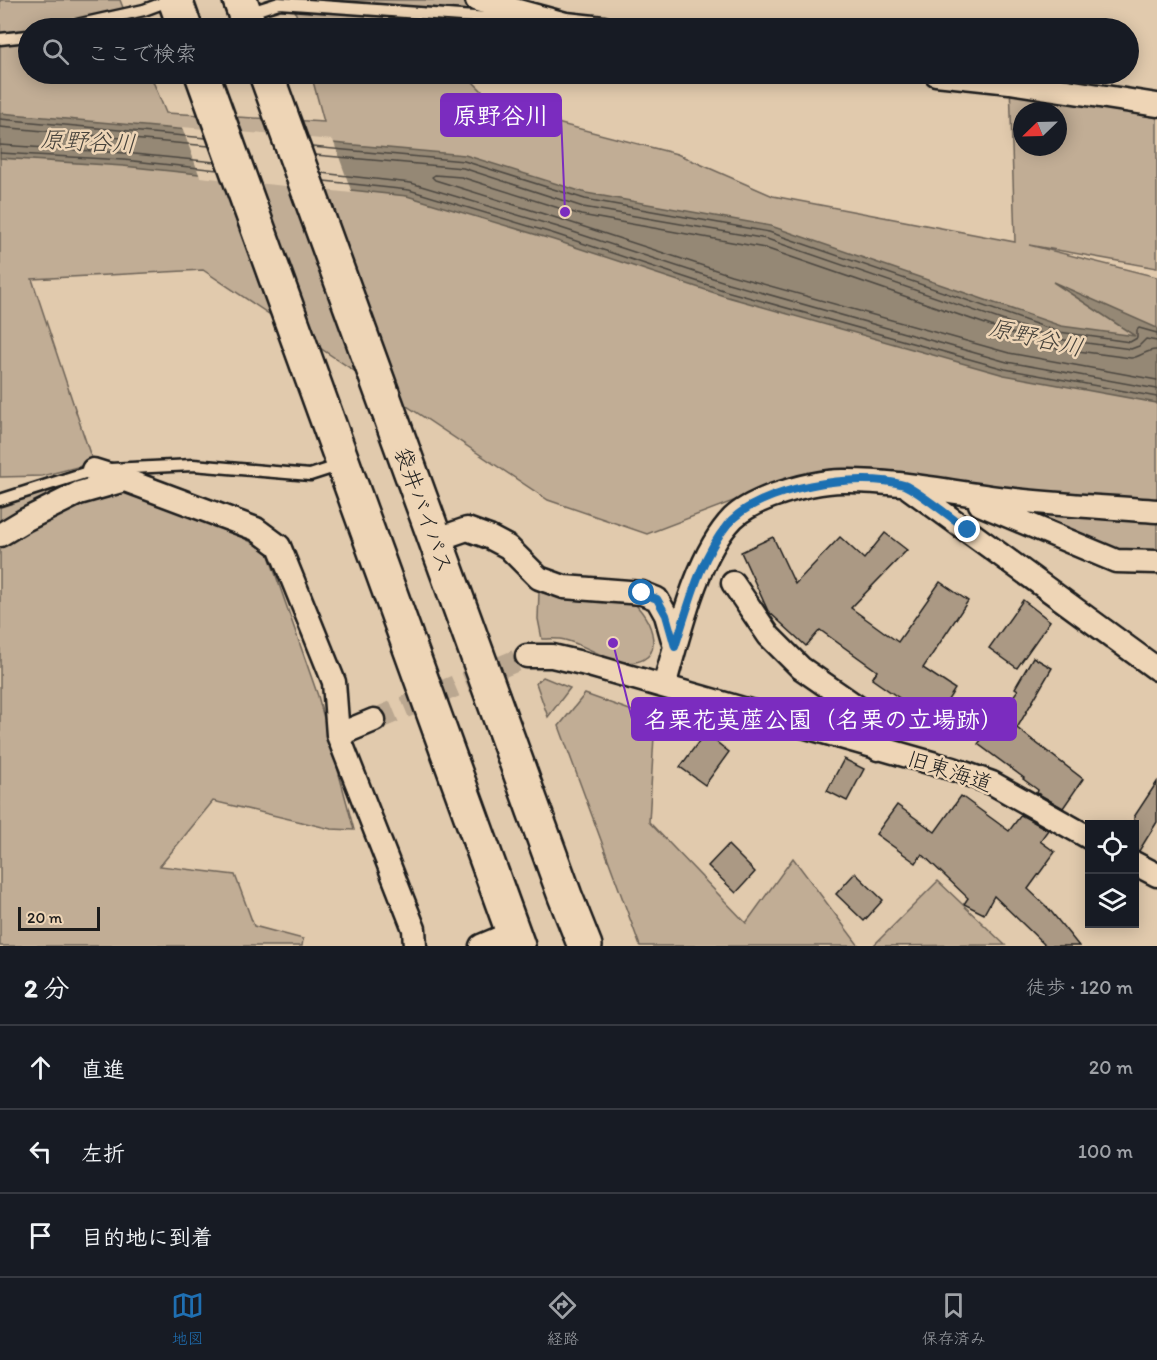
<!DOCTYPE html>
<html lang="ja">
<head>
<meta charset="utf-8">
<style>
	body { margin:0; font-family:Itim,"Klee One",sans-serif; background:#20242c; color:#f1f3f6 }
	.controls { position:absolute; right:18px; bottom:18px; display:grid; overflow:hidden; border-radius:0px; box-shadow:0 3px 15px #0003 }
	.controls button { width:54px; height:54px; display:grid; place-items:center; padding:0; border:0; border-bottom:2px solid #363941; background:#171b24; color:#f1f3f6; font:30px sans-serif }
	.compass { position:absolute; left:1013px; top:102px; width:54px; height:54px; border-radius:50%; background:#171b24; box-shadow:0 3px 15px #0003; rotate:247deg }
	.scale { position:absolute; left:18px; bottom:15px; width:82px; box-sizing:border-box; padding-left:6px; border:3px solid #1c1c1c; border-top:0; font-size:16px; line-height:21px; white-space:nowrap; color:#1c1c1c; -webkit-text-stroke:4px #eed5b6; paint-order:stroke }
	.stop { position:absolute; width:18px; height:18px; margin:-14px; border:4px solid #1f6fb2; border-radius:50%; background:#fff }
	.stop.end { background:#1f6fb2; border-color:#fff; box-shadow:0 2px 6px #0008 }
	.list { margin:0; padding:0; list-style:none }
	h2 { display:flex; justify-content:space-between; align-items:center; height:78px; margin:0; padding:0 24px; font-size:26px }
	h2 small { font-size:20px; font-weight:400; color:#9ea1a6 }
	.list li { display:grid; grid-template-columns:39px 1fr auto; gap:18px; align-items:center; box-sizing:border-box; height:84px; padding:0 24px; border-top:2px solid #363941 }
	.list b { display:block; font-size:22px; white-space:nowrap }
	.list em { font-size:20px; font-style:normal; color:#9ea1a6 }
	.icon { flex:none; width:33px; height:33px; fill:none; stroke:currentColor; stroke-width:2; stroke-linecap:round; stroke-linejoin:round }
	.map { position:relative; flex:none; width:1157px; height:946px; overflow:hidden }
	.search { position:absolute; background:#171b24; box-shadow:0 3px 15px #0003; left:18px; right:18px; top:18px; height:66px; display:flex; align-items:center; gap:15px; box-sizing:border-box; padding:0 21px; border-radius:33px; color:#9ea1a6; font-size:22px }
	.sheet { height:330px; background:#171b24 }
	nav { display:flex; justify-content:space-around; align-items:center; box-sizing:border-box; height:84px; border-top:2px solid #363941; background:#171b24; font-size:16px; color:#9ea1a6 }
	nav a { display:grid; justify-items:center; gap:3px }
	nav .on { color:#1f6fb2 }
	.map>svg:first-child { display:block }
	.green { fill:#c1ad95; stroke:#6e6458; stroke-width:1.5; fill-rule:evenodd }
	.water { fill:#958875; stroke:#655d51; stroke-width:1.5 }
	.pier { fill:#e1caad }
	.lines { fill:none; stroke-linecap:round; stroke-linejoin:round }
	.shore { stroke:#4c4740; stroke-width:1.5 }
	.building { fill:#ab9984; stroke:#1c1c1c; stroke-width:1.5 }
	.minor-tunnel { stroke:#baa790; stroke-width:22; stroke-dasharray:22 11; stroke-linecap:butt }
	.service-casing { stroke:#1c1c1c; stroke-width:15 }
	.minor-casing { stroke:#1c1c1c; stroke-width:27 }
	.trunk-casing { stroke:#1c1c1c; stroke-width:38 }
	.service { stroke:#eed5b6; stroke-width:10 }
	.minor { stroke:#eed5b6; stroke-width:22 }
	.trunk { stroke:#eed5b6; stroke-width:33 }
	.route { stroke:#1f6fb2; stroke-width:8 }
	.labels { text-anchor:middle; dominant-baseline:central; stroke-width:5; stroke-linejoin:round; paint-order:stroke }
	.street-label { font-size:22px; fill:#1c1c1c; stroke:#eed5b6 }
	.water-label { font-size:24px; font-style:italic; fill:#46423b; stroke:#eed5b6 }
	.leader { fill:none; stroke:#7b2cbf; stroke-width:2 }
	.callout-dot { fill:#7b2cbf; stroke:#eed5b6; stroke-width:2 }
	.callout { fill:#7b2cbf; stroke:#7b2cbf; stroke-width:2 }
	.callout-label { font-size:24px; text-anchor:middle; font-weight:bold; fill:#fff }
</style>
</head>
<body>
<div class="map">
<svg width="1157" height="946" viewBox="0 0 1157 946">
	<rect width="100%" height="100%" fill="#e1caad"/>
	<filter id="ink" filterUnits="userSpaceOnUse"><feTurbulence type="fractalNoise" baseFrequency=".0167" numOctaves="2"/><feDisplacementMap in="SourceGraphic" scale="12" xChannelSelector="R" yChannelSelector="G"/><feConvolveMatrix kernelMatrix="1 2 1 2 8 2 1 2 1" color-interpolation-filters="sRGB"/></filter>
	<g filter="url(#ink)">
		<path class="green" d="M 0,0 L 120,0 L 131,28 L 28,28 L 28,74 L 150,74 L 166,113 L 324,122 L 311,74 L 465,74 L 499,108 L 677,154 L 773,196 L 1015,242 L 1010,82 L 1157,105 L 1157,268 L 1029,245 L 1157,277 L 1157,563 L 985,506 L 882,474 L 801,475 L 647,534 L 548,500 L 203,270 L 32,279 L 93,463 L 42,476 L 0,477 ZM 1022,111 L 1058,111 L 1058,147 L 1022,147 Z
			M 292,0 L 466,0 L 619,28 L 300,28 Z
			M 104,469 L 267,550 L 318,696 L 354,830 L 331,829 L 213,801 L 160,866 L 235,875 L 254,926 L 303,939 L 302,946 L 0,946 L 0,502 Z
			M 539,592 L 567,597 L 633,602 C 644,613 653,627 653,643 C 653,660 637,664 622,662 C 606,660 583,644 565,640 C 558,638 549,639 542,639 L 538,619 Z
			M 543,677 L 570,688 L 548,717 L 536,683 Z
			M 585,694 L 655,719 L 649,822 L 746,923 L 793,858 L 859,946 L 640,946 L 559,726 Z
			M 938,881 L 1005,945 L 873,946 Z"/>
		<path class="water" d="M 0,113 L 465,155 L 586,193 L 771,226 L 1061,326 L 1135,336 L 1053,282 L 1157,328 L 1157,403 L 1004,375 L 724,296 L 554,240 L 407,196 L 123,166 L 0,158 Z"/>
		<path class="pier" d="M 182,127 L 333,140 L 352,193 L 200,177 Z"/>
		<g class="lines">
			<path class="shore" d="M 0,119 L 206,138
				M 0,127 L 209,146
				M 0,145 L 124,153 L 215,162
				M 312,147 L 464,161 L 585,199 L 769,232 L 1059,332 L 1130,342 L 1137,338 L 1137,330 L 1139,328 L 1157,333
				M 0,153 L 124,160 L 218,170
				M 315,155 L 463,168 L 583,207 L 767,239 L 1057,339 L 1131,349 L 1139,346 L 1146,339 L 1157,341
				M 321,173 L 411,183 L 558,227 L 728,283 L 1007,362 L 1157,389
				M 324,181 L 409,190 L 555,234 L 726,291 L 1005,369 L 1157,397
				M 1157,350 C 1147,349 1141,357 1131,358 L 1055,348 L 765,248 L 581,215 L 461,177 L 435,175 L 432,177 L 435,180 L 560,219 L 731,275 L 1009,353 L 1157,380"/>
		</g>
		<path class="building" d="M 885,533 L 907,550 L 851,608 L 898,642 L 940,582 L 968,601 L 923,668 L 955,689 L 934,722 L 872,679 L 877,671 L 820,630 L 806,646 L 768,611 L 741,552 L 773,537 L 795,584 L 840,537 L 864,559 Z
			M 1023,600 L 1050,621 L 1017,668 L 989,648 Z
			M 1033,657 L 1052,668 L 1017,728 L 1083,779 L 1063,808 L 1037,793 L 1038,790 L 1023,779 L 1024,778 L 978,744 L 1018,690 L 1015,688 Z
			M 705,733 L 729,752 L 705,785 L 680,767 Z
			M 844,759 L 864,769 L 847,801 L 827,791 Z
			M 1157,782 L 1157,822 L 1139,851 L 1134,850 L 1134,817 Z
			M 961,796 L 1009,831 L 1021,815 L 1048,830 L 1040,841 L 1055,852 L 1028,889 L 1049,909 L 1079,946 L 1046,946 L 994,896 L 984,914 L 964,904 L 968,898 L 922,854 L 916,863 L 876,834 L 897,805 L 935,832 Z
			M 728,845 L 755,872 L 736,893 L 708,866 Z
			M 855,873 L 883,900 L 864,921 L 836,894 Z"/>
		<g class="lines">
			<path class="minor-tunnel" d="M 374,720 L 527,656"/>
			<defs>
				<path id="service" d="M 248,13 L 279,3 L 518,20
					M 63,28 L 144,10 L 171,0
					M 0,39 L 28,36
					M 110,469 L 193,465 L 310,475 L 341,465
					M 0,500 L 94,470"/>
				<path id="minor" d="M 477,0 L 566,24 L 603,28
					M 936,74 L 1010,82 L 1157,105
					M 93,470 L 125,480 L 256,529 L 279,546 L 334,682 L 338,735 L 414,929 L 415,946
					M 909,488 L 1157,669
					M 980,504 L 1116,561 L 1157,562
					M 0,535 L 25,520 L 79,493 L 125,480
					M 435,540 L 467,529 L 489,537 L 508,547 L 539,578 L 564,587 L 642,593 L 657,599 L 666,615 L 675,647
					M 733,583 L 769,636 L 801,668 L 876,720 L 880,733 L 878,749
					M 527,656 L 552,656 L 582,663 L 953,769 L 992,783 L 1090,838
					M 664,686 C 679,635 696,556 733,518 C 743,508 759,501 772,496 C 795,488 820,481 843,481 C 898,480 953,493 1007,499 C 1057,505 1107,507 1157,511
					M 338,735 L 374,720
					M 1134,863 L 1157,875
					M 481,946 L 512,933"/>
				<path id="trunk" d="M 175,0 L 185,28
					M 240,0 L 250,28
					M 202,74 L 518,946
					M 266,74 L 565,896 L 585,946"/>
			</defs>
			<use href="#service" class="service-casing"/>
			<use href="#minor" class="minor-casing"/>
			<use href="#trunk" class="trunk-casing"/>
			<use href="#service" class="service"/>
			<use href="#minor" class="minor"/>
			<use href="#trunk" class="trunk"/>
		</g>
	</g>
	<g class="lines" filter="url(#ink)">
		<path class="route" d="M 642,593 L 657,599 L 666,615 L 675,647 C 689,605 699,560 727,525 C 757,487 860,471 904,485 C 917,490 954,520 968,530"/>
	</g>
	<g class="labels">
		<g class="street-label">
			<text transform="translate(424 510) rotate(70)">袋井バイパス</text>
			<text transform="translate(950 771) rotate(18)">旧東海道</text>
		</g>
		<g class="water-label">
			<text transform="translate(88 141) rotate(3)">原野谷川</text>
			<text transform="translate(1036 337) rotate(13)">原野谷川</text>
		</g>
	</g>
	<path class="leader" d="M565 212L561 115M613 643L632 719"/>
	<g class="callout-dot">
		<circle cx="565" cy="212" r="6"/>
		<circle cx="613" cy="643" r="6"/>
	</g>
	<g class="callout">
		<rect x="441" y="94" width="120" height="42" rx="6"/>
		<rect x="632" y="698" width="384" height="42" rx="6"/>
	</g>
	<g class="callout-label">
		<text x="501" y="124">原野谷川</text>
		<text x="824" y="728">名栗花茣蓙公園（名栗の立場跡）</text>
	</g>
</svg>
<div class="controls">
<button><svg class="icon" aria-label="locate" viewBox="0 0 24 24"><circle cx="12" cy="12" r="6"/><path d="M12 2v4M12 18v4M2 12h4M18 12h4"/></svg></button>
<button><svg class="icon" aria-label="layers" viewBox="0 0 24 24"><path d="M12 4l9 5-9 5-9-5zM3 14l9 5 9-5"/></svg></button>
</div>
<svg class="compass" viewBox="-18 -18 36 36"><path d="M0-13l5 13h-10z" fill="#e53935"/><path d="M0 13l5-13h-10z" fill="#9ea1a6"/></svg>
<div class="scale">20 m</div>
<div class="stop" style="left:642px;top:593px"></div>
<div class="stop end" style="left:968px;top:530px"></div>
<div class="search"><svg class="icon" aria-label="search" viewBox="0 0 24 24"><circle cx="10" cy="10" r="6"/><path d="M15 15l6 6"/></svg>ここで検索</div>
</div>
<section class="sheet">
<h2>2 分<small>徒歩 · 120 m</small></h2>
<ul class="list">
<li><svg class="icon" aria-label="ahead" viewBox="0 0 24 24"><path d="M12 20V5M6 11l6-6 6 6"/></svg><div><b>直進</b></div><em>20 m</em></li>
<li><svg class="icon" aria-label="left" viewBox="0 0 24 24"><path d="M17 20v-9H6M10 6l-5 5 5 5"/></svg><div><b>左折</b></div><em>100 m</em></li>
<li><svg class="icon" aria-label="arrive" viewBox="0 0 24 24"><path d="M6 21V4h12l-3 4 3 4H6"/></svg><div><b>目的地に到着</b></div></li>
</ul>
</section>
<nav>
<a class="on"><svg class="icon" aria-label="map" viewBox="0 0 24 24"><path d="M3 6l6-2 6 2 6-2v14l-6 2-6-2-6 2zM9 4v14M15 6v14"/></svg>地図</a>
<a><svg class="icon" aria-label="directions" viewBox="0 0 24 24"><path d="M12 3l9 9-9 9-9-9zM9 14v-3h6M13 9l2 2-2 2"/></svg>経路</a>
<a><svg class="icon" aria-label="saved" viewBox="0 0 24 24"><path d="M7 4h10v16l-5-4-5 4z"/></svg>保存済み</a>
</nav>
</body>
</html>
